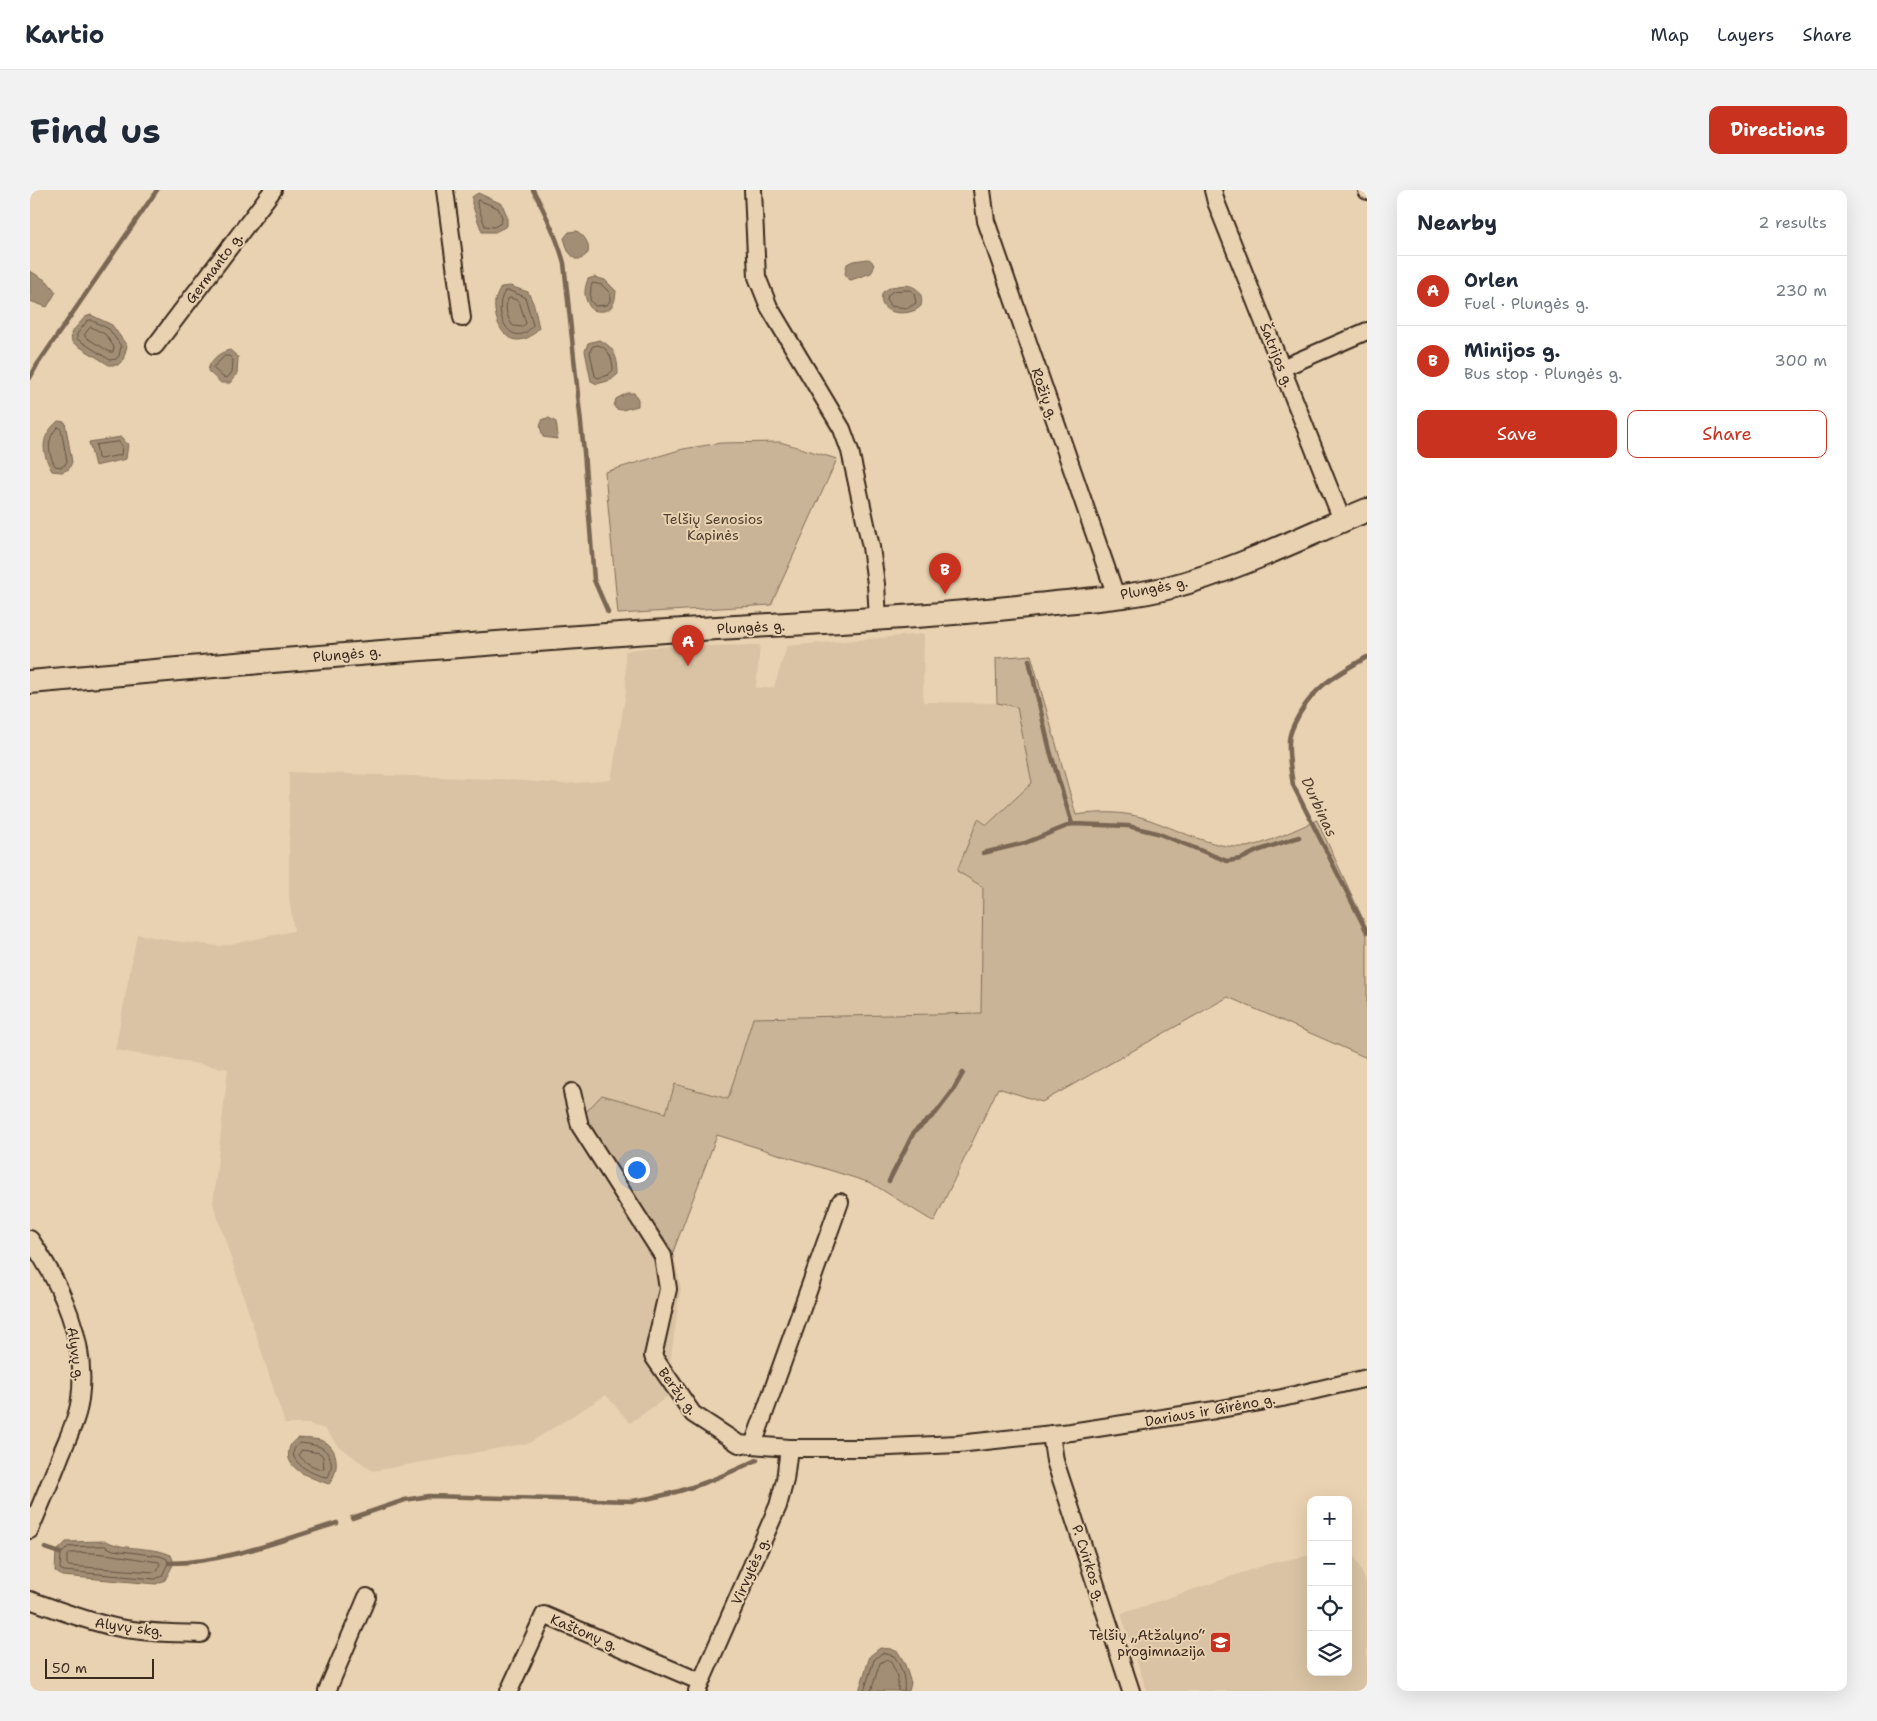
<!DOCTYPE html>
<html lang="en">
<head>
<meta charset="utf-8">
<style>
	body { margin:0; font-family:"Shantell Sans",sans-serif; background:#f2f2f3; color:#1f2937 }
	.controls { position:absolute; right:15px; bottom:15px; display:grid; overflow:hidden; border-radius:10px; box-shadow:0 5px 20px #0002 }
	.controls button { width:45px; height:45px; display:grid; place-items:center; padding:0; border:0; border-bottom:1px solid #e0e1e3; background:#fff; color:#1f2937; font:25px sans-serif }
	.scale { position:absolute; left:15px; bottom:12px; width:109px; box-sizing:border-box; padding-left:5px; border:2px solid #3b2a1e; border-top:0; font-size:14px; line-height:18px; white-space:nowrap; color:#3b2a1e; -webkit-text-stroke:4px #e9d2b1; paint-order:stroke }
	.you { position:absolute; left:606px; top:979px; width:18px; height:18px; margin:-12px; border:4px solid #fff; border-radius:50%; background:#1a73e8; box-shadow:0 0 0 8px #1a73e833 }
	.badge { display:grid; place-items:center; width:32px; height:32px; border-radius:50%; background:#c8321e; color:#fff; font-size:16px; font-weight:700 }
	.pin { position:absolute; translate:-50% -41px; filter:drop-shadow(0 1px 2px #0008) }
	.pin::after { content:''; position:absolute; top:26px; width:18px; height:15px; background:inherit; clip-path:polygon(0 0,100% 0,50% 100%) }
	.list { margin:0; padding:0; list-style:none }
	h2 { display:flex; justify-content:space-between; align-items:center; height:65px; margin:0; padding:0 20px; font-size:21px }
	h2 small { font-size:16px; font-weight:400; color:#747a83 }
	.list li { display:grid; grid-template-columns:32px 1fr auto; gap:15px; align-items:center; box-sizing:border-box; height:70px; padding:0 20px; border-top:1px solid #e0e1e3 }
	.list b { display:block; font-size:19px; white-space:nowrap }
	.list p { margin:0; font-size:16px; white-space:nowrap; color:#747a83 }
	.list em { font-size:16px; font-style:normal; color:#747a83 }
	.actions { display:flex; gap:10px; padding:15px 20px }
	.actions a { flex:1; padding:11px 0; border:1px solid #c8321e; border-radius:10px; text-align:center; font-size:18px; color:#c8321e }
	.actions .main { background:#c8321e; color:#fff }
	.icon { flex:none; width:28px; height:28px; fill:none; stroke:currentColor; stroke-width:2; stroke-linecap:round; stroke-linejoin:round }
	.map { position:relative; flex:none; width:1337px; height:1501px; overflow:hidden; border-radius:10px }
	header { display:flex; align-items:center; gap:30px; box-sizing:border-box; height:70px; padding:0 25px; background:#fff; border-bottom:1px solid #e0e1e3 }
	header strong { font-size:24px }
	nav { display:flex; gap:28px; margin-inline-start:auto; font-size:18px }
	.intro { display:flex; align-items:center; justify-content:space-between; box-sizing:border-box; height:120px; padding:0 30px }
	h1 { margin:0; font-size:35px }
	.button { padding:12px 22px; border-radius:10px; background:#c8321e; color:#fff; font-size:18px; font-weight:700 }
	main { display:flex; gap:30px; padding:0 30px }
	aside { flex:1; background:#fff; border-radius:10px; box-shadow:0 5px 20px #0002 }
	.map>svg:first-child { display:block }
	.built { fill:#d9c3a4 }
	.green { fill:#cab497; stroke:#826f5a }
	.water { fill:#a28e75; stroke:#796652 }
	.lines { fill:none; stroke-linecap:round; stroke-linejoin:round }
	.shore { stroke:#645241; stroke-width:1 }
	.stream { stroke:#796652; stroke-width:4.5 }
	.minor-casing { stroke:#3b2a1e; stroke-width:20 }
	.secondary-casing { stroke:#3b2a1e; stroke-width:26 }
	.minor { stroke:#e9d2b1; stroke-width:16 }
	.secondary { stroke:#e9d2b1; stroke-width:22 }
	.labels { text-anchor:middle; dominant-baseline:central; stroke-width:4; stroke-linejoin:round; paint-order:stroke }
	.street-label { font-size:14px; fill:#3b2a1e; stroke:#e9d2b1 }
	.park-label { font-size:14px; fill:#503f30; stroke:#e9d2b1 }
	.poi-label { font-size:14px; fill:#3b2a1e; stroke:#e9d2b1; text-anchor:end }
	.water-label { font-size:15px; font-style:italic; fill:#503e2f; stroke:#e9d2b1 }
</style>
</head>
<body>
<header>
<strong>Kartio</strong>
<nav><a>Map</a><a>Layers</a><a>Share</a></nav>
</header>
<div class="intro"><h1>Find us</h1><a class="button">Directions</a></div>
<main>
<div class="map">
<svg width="1337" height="1501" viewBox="0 0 1337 1501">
	<rect width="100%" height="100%" fill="#e9d2b1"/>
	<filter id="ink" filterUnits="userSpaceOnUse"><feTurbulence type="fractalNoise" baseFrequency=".02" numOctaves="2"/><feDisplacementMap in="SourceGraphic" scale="10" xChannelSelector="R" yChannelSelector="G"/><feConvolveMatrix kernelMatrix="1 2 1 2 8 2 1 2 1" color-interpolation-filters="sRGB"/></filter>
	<g filter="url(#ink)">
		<path class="built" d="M 894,444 L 893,512 L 967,513 L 987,517 L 1002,593 L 957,635 L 949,629 L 954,697 L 951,823 L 723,828 L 698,909 L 645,894 L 636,923 L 572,905 L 566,953 L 643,1062 L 651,1098 L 640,1173 L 653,1196 L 600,1233 L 576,1205 L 499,1253 L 343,1281 L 308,1256 L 295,1239 L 278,1234 L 255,1234 L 183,1013 L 198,879 L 85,860 L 107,744 L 144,751 L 190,756 L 264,741 L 259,708 L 259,582 L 468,589 L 534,594 L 581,590 L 596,502 L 595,461 L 621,457 L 730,455 L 726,498 L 744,497 L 757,456 Z
			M 1318,1357 L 1321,1357 L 1337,1394 L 1337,1501 L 1117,1501 L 1091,1424 L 1241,1373 L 1281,1365 L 1281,1482 L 1318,1482 Z"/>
		<path class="green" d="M 750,252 L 807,269 L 741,415 L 588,424 L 575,282 L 653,259 L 691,253 Z
			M 1001,465 L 1046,625 C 1068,622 1091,621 1114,628 C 1145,638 1182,659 1216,657 C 1234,655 1269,638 1287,630 L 1337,738 L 1337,868 L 1198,807 L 1012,912 L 968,898 L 904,1032 L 841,993 L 687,945 L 643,1062 L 566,953 L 554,924 L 572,905 L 636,923 L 645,894 L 698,909 L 723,828 L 951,823 L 953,697 L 927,681 L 948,629 L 957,635 L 1002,593 L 987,517 L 967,513 L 966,468 Z"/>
		<path class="water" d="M 448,3 L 472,14 L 477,26 L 477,36 L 465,42 L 452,42 L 442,14 L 442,7 Z
			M 547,41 C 555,47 560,53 558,63 L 551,69 L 545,69 L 538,61 L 534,48 L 539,42 Z
			M 838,69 C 845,71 845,79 841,83 L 821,90 L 818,89 L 815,83 L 817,74 L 823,71 Z
			M 0,81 L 17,91 L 26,102 L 17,117 L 0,111 Z
			M 564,87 L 575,90 L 586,101 C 585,118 579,124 562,120 C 554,109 553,102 558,89 Z
			M 875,95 C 887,96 894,103 891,116 C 880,128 843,125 853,102 L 861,97 Z
			M 480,96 L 498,102 L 504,115 L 509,138 C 506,141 501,147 497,148 C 474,158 463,129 465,111 C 466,107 469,101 471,97 Z
			M 61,125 L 82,135 L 97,156 L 93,170 L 88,175 L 79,175 L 42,152 L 41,143 L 55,127 Z
			M 569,150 C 584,156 588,168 588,184 L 581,190 L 567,194 L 561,191 L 555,161 L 558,153 Z
			M 200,160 L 208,167 L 207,184 L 200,193 L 191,193 L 178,181 C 179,171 189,162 200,160 Z
			M 597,203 L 604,203 L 608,209 L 608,216 L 592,220 L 586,219 L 584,216 L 586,209 Z
			M 519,228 L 526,232 L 528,245 L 527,249 L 513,247 L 510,236 L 513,229 Z
			M 28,231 L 35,232 L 42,272 L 39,279 L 32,282 L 22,281 C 11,261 10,247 28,231 Z
			M 91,247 L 98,254 L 96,269 L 65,276 L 59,252 Z
			M 268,1248 C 277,1249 290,1248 297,1253 C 310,1263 308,1283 299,1294 C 284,1289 254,1280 259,1260 C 260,1254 263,1251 268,1248 Z
			M 76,1351 C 96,1361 121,1356 141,1365 L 144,1373 L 135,1390 L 126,1394 L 32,1386 L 25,1381 L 26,1362 L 36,1352 Z
			M 850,1458 L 861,1459 L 868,1462 L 874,1472 L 881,1493 L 879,1501 L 829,1501 L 840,1466 Z"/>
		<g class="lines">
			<path class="shore" d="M 448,10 L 468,18 L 472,27 L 471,33 L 464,37 L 455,36 L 447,13 Z
				M 563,93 L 572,95 L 580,103 L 580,111 L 577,115 L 565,116 L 560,110 L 561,97 Z
				M 874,100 L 880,100 L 884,103 L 886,113 L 878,118 L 860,116 L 857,110 L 858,105 L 863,101 Z
				M 475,101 L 480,101 L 495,107 L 503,135 C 483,163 460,123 475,101 Z
				M 481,108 L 489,111 L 496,133 L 493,137 L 483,136 C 477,128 474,118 478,109 Z
				M 61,130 L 79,139 L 91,156 L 89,166 L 86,169 L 80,170 L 47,149 L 47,144 L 57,131 Z
				M 61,137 L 75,144 L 84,157 L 83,162 L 80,162 L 55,147 L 55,144 Z
				M 568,155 C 579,158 583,170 583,180 L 578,185 L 568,188 L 565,186 L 560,162 L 562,157 Z
				M 195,166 L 199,166 L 203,170 L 202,182 L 197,188 L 193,187 L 183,178 Z
				M 28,237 L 31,239 L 37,271 L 35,275 L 31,277 L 25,276 C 18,263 16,248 28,237 Z
				M 89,252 L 92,256 L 91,265 L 70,269 L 68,268 L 66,255 Z
				M 270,1253 C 285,1255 297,1255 301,1272 C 302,1277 300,1283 298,1287 C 285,1287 248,1268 270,1253 Z
				M 272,1260 L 290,1263 L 293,1267 L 294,1279 C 286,1279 273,1272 269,1265 Z
				M 75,1356 L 83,1360 L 130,1366 L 137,1369 L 138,1373 L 132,1386 L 125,1389 L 34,1381 L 30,1379 L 31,1364 L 38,1357 Z
				M 41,1363 C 70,1361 99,1368 129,1372 L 130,1374 L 127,1381 L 124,1382 L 39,1376 L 37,1374 L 37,1367 Z
				M 834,1501 L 844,1470 L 852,1463 L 864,1466 C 871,1476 876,1488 874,1501
				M 841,1501 L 850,1473 L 855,1470 L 860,1471 C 866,1480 869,1490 868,1501"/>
			<path class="stream" d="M 503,0 C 516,24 527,47 534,73 L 554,262 L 564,390 L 578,422
				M 0,188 L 7,175 L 127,0
				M 999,470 L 1020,561 L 1042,634
				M 953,663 L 995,653 L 1042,634 L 1098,636 L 1127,643 L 1197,671 L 1211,669 L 1227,661 L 1269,647
				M 1337,742 L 1263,595 C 1261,580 1258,567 1259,552 C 1259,542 1265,532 1270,523 C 1287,494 1308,484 1337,467
				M 859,991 L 884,942 L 906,923 L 922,902 L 933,883
				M 322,1328 L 375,1310 L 398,1306 L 602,1311 C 648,1305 685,1290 727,1270
				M 15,1358 L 30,1363
				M 139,1373 C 194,1373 255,1349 307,1333"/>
			<defs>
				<path id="minor" d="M 415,0 L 432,128
					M 723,0 L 727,87 L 739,117 L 812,239 L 820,261 L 841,357 L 846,394 L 848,429
					M 952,0 L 956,31 L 1086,406
					M 1183,0 L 1186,12 L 1312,330
					M 1337,0 L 1337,1
					M 125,156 L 243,0
					M 1252,178 L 1337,141
					M 542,902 L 550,936 L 633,1066 L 638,1099 L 623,1166 L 663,1224 L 709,1254 L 759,1258 L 837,1258 L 928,1254 L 1041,1242 L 1185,1220 L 1252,1208 L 1337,1188
					M 0,1049 C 31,1094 58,1152 50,1209 C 48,1227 39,1245 32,1262 C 22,1288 11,1314 0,1340
					M 1021,1244 L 1025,1271 L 1101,1501
					M 723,1255 L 810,1012
					M 0,1410 C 28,1420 56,1431 85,1437 C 113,1443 143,1443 171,1444
					M 297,1501 L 337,1407
					M 479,1501 L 514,1425 L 671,1492
					M 667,1501 L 748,1316 L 755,1290 L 759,1258"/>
				<path id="secondary" d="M 0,492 C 201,474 403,457 605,443 C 738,434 872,430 1006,415 C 1049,410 1099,408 1141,397 C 1209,379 1272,347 1337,320"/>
			</defs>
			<use href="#minor" class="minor-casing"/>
			<use href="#secondary" class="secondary-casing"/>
			<use href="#minor" class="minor"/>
			<use href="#secondary" class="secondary"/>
		</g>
	</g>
	<defs>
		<symbol id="school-square" viewBox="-11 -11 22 22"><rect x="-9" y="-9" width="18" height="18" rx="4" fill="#c8321e" stroke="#e9d2b1"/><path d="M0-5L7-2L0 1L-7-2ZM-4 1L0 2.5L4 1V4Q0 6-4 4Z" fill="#fff"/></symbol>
	</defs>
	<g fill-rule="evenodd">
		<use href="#school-square" x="1178" y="1440" width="25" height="25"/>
	</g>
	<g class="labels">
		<g class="street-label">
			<text transform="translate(184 78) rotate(-53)">Germanto g.</text>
			<text transform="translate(1247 165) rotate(68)">Šatrijos g.</text>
			<text transform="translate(1015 204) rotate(71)">Rožių g.</text>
			<text transform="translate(1124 398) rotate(-11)">Plungės g.</text>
			<text transform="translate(721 437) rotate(-3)">Plungės g.</text>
			<text transform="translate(317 464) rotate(-5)">Plungės g.</text>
			<text transform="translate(46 1164) rotate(82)">Alyvų g.</text>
			<text transform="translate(648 1201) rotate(53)">Beržų g.</text>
			<text transform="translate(1180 1220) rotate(-10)">Dariaus ir Girėno g.</text>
			<text transform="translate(1059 1373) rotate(72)">P. Cvirkos g.</text>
			<text transform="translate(720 1381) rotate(-66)">Virvytės g.</text>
			<text transform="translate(99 1437) rotate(8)">Alyvų skg.</text>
			<text transform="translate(554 1442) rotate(23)">Kaštonų g.</text>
		</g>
		<g class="park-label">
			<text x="683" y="329">Telšių Senosios<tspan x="683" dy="16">Kapinės</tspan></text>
		</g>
		<g class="poi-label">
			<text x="1175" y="1445">Telšių „Atžalyno“<tspan x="1175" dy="16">progimnazija</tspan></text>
		</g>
		<g class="water-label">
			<text transform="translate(1289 617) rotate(65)">Durbinas</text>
		</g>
	</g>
</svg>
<div class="controls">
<button>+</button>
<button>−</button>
<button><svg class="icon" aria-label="locate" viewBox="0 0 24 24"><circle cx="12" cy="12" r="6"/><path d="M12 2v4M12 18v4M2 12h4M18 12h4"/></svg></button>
<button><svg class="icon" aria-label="layers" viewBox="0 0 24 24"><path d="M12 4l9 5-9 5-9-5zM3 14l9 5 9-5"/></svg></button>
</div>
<div class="scale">50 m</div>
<div class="you"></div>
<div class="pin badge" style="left:658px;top:476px">A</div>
<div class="pin badge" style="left:915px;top:404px">B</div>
</div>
<aside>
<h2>Nearby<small>2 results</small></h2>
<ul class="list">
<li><span class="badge">A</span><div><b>Orlen</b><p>Fuel · Plungės g.</p></div><em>230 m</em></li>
<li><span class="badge">B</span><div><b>Minijos g.</b><p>Bus stop · Plungės g.</p></div><em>300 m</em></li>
</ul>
<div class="actions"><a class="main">Save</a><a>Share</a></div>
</aside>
</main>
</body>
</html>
